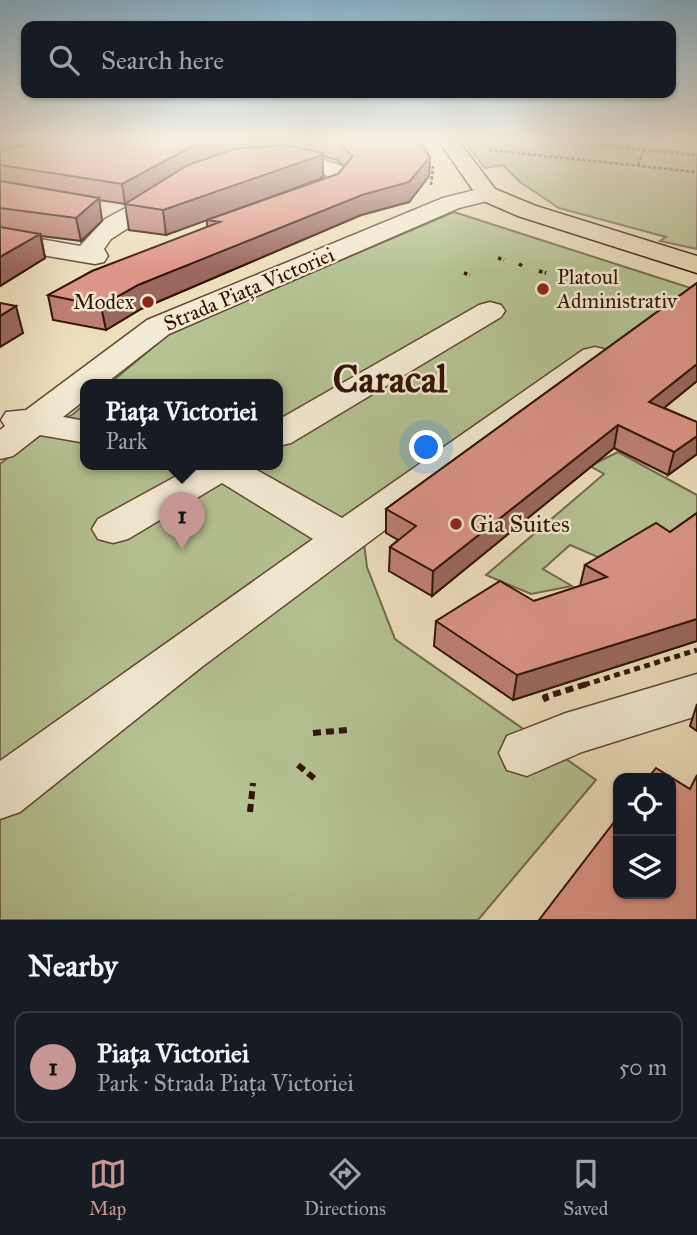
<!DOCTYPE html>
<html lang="en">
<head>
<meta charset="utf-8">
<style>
	body { margin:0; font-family:"IM FELL Great Primer",serif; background:#20242c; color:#f1f3f6 }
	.controls { position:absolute; right:21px; bottom:21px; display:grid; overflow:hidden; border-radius:14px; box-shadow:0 2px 5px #0004 }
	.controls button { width:63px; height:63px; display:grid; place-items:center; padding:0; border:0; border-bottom:2px solid #363941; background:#171b24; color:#f1f3f6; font:35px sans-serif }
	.you { position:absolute; left:427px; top:448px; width:24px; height:24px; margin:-18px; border:5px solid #fff; border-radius:50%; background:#1a73e8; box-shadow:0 0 0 10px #1a73e833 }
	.badge { display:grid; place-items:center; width:46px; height:46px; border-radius:50%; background:#c59692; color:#111; font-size:23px; font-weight:700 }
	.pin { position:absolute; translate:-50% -58px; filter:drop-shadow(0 2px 4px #0008) }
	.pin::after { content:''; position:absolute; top:37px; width:24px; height:21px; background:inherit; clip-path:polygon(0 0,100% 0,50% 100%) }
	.popup { position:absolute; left:80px; top:379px; width:203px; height:91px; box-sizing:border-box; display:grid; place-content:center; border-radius:14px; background:#171b24; filter:drop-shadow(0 2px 5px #0005); font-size:23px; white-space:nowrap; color:#9ea1a6 }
	.popup b { font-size:26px; color:#f1f3f6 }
	.popup::after { content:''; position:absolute; left:50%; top:100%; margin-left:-14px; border:14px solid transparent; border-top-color:#171b24 }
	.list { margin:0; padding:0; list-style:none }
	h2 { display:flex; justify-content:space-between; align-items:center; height:91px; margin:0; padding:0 28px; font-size:30px }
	h2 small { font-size:23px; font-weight:400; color:#9ea1a6 }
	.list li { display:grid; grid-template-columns:46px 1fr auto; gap:21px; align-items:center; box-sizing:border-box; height:112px; margin:0 14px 14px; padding:0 14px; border:2px solid #363941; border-radius:14px }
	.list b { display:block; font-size:26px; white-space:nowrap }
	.list p { margin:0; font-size:23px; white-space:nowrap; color:#9ea1a6 }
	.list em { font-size:23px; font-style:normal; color:#9ea1a6 }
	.icon { flex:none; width:38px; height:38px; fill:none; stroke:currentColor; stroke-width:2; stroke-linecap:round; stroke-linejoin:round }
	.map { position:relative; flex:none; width:697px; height:920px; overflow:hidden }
	.search { position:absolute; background:#171b24; box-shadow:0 2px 5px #0004; left:21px; right:21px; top:21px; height:77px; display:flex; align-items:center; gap:18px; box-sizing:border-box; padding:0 24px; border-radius:14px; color:#9ea1a6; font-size:26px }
	.sheet { height:217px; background:#171b24 }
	nav { display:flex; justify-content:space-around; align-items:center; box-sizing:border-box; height:98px; border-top:2px solid #363941; background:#171b24; font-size:19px; color:#9ea1a6 }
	nav a { display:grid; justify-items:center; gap:4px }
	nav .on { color:#c59692 }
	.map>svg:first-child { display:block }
	.green { fill:#b5c292; stroke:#746b4c; stroke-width:2 }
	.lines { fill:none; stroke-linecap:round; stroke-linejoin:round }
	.minor-casing { stroke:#614634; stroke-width:3 }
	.major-casing { stroke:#321407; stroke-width:3 }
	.path-far3 { stroke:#321407; stroke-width:2.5; stroke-dasharray:3.5 2; stroke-linecap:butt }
	.path-far2 { stroke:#321407; stroke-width:3.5; stroke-dasharray:3.5 2.5; stroke-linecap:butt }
	.path-far1 { stroke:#321407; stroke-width:5; stroke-dasharray:6 4.5; stroke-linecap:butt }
	.path { stroke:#321407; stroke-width:6; stroke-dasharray:8 5; stroke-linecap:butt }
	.minor { fill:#f3ead3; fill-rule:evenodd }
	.major { fill:#eddebc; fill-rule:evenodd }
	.wall { fill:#be8075; stroke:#321407; stroke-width:2 }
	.shaded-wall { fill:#9b685f; stroke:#321407; stroke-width:2 }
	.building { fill:#dd9588; stroke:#321407; stroke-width:2 }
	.poi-dot { fill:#8f2418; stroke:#f3ead3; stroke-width:2.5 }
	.labels { text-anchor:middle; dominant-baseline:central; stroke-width:5; stroke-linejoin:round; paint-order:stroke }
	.far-poi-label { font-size:21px; fill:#321407; stroke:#f3ead3; text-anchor:start }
	.far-street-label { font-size:21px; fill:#321407; stroke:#f3ead3 }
	.poi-label { font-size:24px; fill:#321407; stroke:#f3ead3; text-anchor:start }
	.town-label { font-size:38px; font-weight:bold; fill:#321407; stroke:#f3ead3 }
</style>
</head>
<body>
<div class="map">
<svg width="697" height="920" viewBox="0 0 697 920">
	<rect width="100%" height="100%" fill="#eddebc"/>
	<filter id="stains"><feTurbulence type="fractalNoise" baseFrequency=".00286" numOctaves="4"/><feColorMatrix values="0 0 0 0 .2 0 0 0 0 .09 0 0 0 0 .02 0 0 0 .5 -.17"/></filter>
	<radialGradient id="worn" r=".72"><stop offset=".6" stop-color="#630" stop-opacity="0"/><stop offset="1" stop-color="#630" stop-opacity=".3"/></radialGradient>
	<path class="green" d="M 463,140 L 565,140 L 697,154 L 697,249 L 660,241 L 666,237 L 559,208 L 520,182 L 503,165 L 485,168 Z
		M 454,212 L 697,290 L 363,534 L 367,567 L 395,639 L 596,780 L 478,920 L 0,920 L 0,464 L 50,424 L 72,415 L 86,403 L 86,464 L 278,464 L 278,384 L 109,384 L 170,333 Z
		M 618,452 L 697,495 L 697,528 L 614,564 L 570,545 L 543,569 L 572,586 L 531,594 L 486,575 L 604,474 L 590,466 Z"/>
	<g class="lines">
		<defs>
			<path id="minor" d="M 270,153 L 312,156 L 346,167 L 351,177 C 340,193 310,206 291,201 L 287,196 L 291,191 L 328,176 L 309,168 L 262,164 L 259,159 L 262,154 Z
				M 172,183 L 180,185 L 184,190 L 180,195 L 111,239 L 104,249 L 108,256 L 104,262 L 95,264 L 0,248 L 0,232 L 80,246 L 105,219 Z
				M 487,187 L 495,189 L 499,194 L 495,199 L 459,208 L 169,334 L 105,384 L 86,384 L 86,399 L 63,417 L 86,421 L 86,443 L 40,435 L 13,456 L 0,459 L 0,430 L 5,426 L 1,420 L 6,412 L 26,410 L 147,320 L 443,198 Z
				M 490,302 L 501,305 L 505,311 L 501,317 L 291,443 L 278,446 L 278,420 L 479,305 Z
				M 595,347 L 607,350 L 611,357 L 607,364 L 203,666 L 20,812 L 0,819 L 0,761 L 313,539 L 222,483 L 128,539 L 113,543 L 98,539 L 92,529 L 98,519 L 193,467 L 191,464 L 246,464 L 342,518 L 583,350 Z
				M 697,674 L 697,716 L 582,752 L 527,776 L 507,770 L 499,753 L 507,736 L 566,713 Z"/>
			<path id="major" d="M 438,140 L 458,140 L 495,189 L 536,206 L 697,256 L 697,273 L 518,216 L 479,199 Z"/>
		</defs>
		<use href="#minor" class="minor-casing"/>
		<use href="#major" class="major-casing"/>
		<path class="path-far3" d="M 544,140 L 697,156
			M 489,150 L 697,172
			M 638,165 L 644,150
			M 431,185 L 433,166"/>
		<path class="path-far2" d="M 498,258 L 504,260
			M 519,264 L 524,267
			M 539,271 L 546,273
			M 464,273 L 470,275"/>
		<path class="path-far1" d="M 584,685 L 697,650"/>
		<path class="path" d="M 547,701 L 545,697 L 590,683
			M 313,733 L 347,730
			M 298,765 L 315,779
			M 250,812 L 253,783"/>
		<use href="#minor" class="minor"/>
		<use href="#major" class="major"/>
	</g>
	<path class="wall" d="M 0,140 L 418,140 L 430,157 L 429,176 L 409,202 L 361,215 L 141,309 L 106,330 L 53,320 L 48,295 L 207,227 L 207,220 L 338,174 L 344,167 L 337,160 L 323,156 L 323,176 L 320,179 L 166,235 L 129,230 L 125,204 L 136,198 L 125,204 L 99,200 L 102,221 L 81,241 L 41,236 L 45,258 L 0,286 Z
		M 697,283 L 697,381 L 664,408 L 697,422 L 697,454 L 668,475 L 614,448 L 432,596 L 389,571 L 390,547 L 398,540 L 386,533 L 386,509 Z
		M 697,513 L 697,641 L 513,700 L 434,646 L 436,621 L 534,601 L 580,586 L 585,565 L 670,532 Z
		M 697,704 L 697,731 L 690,726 Z"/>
	<path class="shaded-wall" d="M 0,140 L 57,140 L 0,153 Z
		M 209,140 L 267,140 L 267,149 L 200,162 L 125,204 L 122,184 L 198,143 Z
		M 323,153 L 323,176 L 320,179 L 166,235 L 163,210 Z
		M 430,157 L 429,176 L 409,202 L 361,215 L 141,309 L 106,330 L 101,306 L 138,285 Z
		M 99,198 L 102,221 L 81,241 L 76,218 Z
		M 40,234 L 45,258 L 0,286 L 0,257 Z
		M 16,306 L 23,333 L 0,347 L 0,316 Z
		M 697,364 L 697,381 L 644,424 L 649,402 Z
		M 618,425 L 614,448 L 432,596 L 433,571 Z
		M 697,436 L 697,454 L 668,475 L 674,452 Z
		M 697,619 L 697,641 L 513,700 L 517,675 Z"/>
	<path class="building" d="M 47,140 L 209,140 L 198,143 L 122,184 L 0,165 L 0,151 Z
		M 331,140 L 418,140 L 430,157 L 409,182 L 362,195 L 138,285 L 101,306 L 48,295 L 92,271 L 220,222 L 207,220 L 338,174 L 353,156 L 337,142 Z
		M 285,145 L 323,153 L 319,156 L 163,210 L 125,204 L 188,165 L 235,149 Z
		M 0,181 L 99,198 L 76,218 L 0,208 Z
		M 0,227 L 40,234 L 0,257 Z
		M 697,283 L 697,364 L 649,402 L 697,422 L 697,436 L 674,452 L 618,425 L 433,571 L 390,547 L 416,526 L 386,509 Z
		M 0,303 L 16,306 L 0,316 Z
		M 697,513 L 697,619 L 517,675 L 436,621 L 500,581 L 534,601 L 607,577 L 585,565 L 656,523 L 670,532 Z
		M 656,768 L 690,789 L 697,775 L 697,920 L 539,920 L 618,817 L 618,894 L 671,894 L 671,778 L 648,778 Z"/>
	<linearGradient id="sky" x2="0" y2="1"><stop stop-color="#89b7d4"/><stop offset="0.52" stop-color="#f7f0e1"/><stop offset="1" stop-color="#f7f0e1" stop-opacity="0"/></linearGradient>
	<rect width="697" height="269" fill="url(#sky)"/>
	<g class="poi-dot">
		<circle cx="543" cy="289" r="7"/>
		<circle cx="148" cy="302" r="7"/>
		<circle cx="456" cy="524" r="7"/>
	</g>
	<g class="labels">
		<g class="far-poi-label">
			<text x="557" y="277">Platoul<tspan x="557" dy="24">Administrativ</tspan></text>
			<text x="134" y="302" text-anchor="end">Modex</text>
		</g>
		<g class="far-street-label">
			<text transform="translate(249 289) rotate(-23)">Strada Piața Victoriei</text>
		</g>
		<g class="poi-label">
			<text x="470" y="524">Gia Suites</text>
		</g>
		<g class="town-label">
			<text x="390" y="379">Caracal</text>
		</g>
	</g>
	<rect width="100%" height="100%" filter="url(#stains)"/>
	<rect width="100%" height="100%" fill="url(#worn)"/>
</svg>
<div class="controls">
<button><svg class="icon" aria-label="locate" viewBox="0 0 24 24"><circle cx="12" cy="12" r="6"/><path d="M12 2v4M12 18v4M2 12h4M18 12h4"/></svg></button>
<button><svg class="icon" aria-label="layers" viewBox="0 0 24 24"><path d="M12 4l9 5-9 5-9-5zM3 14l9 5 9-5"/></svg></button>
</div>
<div class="you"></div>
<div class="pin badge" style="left:182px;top:550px">1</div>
<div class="popup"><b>Piața Victoriei</b>Park</div>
<div class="search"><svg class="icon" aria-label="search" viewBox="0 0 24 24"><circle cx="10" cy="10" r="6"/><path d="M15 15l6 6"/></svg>Search here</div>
</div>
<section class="sheet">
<h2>Nearby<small></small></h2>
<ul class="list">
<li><span class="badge">1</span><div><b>Piața Victoriei</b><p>Park · Strada Piața Victoriei</p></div><em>50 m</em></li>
</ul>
</section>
<nav>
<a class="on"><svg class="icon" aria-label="map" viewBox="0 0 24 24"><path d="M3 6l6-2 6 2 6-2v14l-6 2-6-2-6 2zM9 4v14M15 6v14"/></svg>Map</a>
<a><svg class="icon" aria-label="directions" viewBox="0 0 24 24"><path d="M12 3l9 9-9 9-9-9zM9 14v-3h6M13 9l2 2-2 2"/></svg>Directions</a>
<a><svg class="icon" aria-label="saved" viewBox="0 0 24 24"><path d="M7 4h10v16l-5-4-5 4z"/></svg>Saved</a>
</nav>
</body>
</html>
